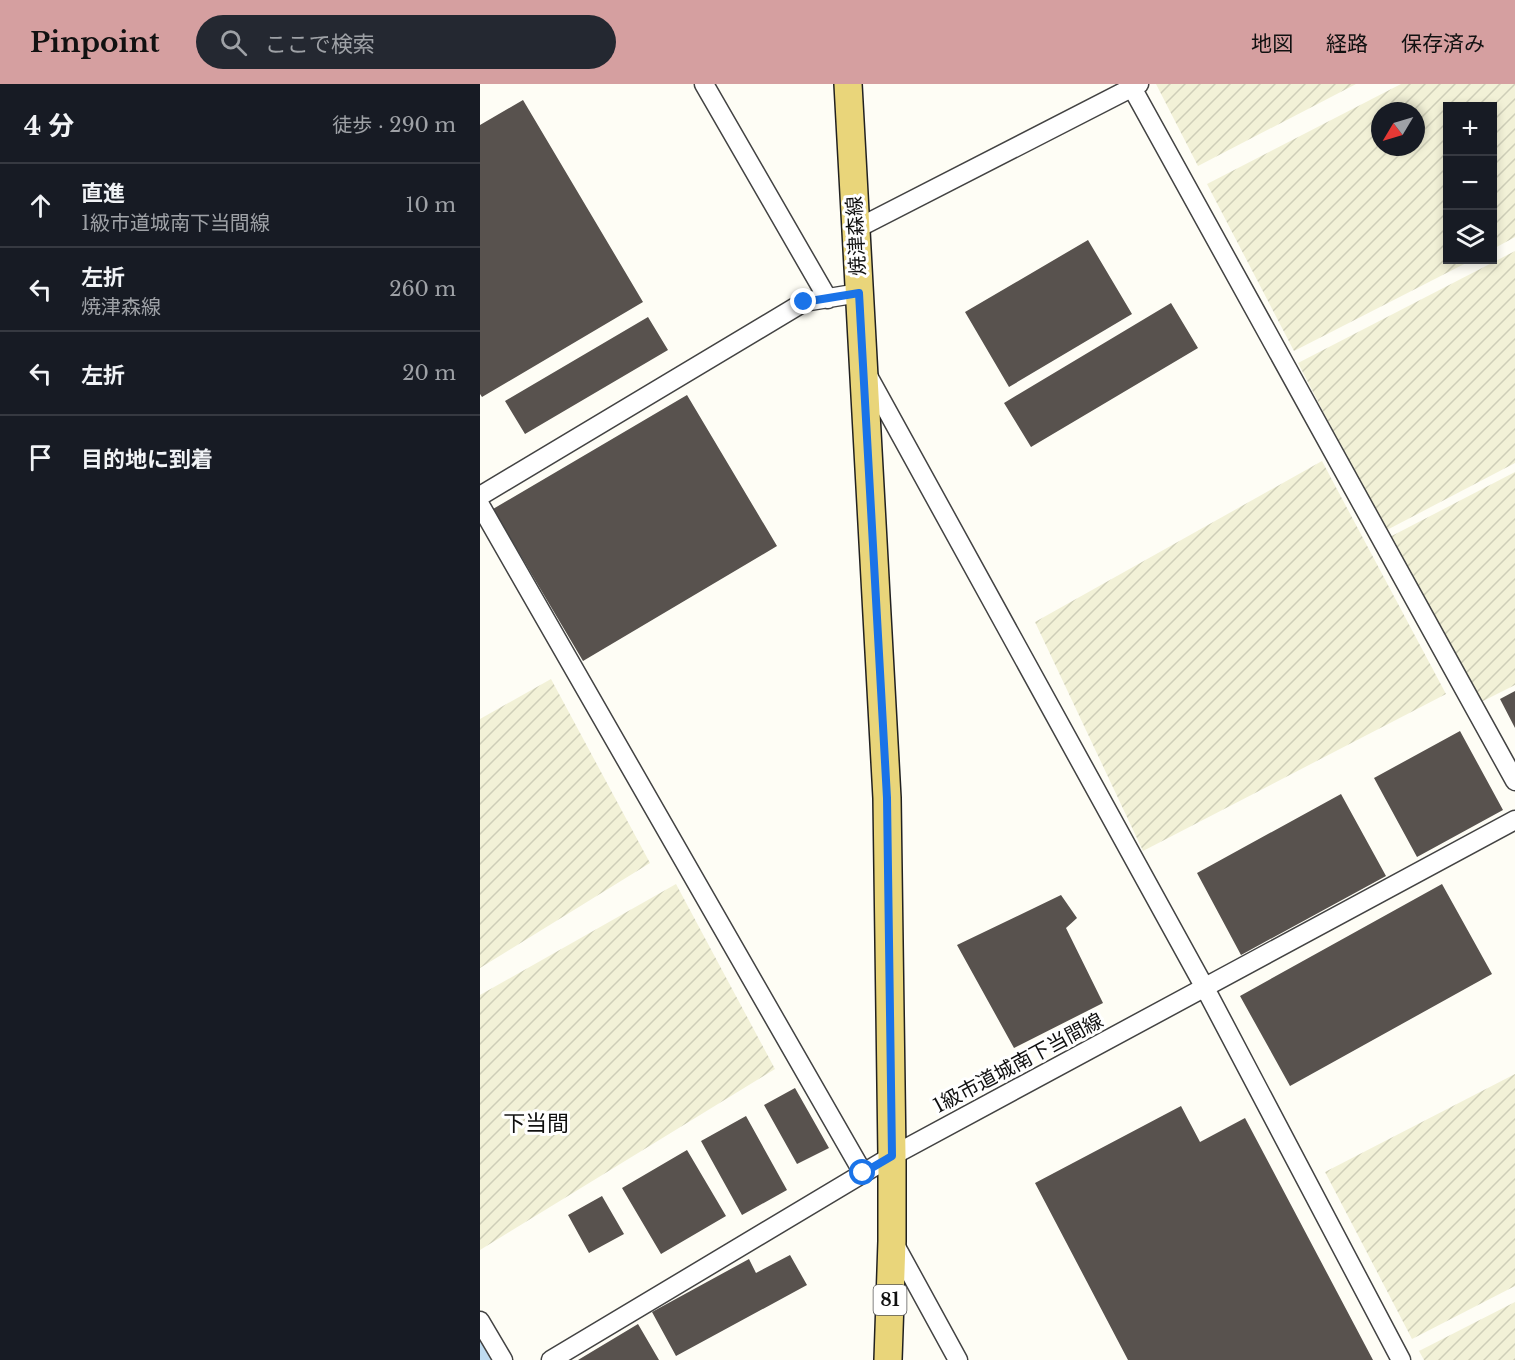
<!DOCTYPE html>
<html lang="ja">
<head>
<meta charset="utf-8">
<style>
	body { margin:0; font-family:"Libre Baskerville","Noto Sans JP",serif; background:#242831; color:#f1f3f6 }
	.controls { position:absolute; right:18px; top:18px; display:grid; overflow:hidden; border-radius:0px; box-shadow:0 3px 9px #0003 }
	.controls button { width:54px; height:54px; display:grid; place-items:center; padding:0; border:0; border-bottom:2px solid #363941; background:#171b24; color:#f1f3f6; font:30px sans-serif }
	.compass { position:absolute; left:891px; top:18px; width:54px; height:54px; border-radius:50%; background:#171b24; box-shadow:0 3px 9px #0003; rotate:232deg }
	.stop { position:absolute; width:18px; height:18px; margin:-14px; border:4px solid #1a73e8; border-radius:50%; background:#fff }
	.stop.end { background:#1a73e8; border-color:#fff; box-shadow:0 2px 6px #0008 }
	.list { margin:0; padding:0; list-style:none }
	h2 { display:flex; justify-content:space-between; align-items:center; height:78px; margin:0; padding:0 24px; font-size:26px }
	h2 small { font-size:20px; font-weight:400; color:#9ea1a6 }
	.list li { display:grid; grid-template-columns:39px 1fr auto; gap:18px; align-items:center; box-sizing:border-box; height:84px; padding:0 24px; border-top:2px solid #363941 }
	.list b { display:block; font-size:22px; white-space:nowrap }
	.list p { margin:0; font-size:20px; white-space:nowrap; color:#9ea1a6 }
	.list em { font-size:20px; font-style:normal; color:#9ea1a6 }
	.icon { flex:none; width:33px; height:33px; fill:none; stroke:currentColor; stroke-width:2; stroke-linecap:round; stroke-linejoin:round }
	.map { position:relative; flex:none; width:1035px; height:1276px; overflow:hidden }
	header { display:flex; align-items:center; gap:36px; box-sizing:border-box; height:84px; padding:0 30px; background:#d59fa0; color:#111 }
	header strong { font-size:28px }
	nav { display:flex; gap:33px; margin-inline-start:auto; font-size:21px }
	.search { width:420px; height:54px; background:#242831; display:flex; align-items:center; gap:15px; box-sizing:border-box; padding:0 21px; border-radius:33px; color:#9ea1a6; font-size:22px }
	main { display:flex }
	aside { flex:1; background:#171b24 }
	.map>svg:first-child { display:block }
	.farmland { fill:url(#farmland-furrows); fill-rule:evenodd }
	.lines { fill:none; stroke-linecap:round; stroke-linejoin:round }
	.river { stroke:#bfdbf0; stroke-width:40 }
	.building { fill:#58524e }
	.minor-casing { stroke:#434343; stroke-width:21 }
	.primary-casing { stroke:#212121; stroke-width:30 }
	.minor { stroke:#fff; stroke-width:18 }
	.primary { stroke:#e9d57a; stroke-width:27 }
	.route { stroke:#1a73e8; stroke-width:8 }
	.labels { text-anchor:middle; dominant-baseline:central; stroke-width:6; stroke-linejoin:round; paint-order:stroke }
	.shield { fill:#fff; stroke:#585858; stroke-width:1.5 }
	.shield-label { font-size:18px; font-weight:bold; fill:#101010 }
	.street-label { font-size:20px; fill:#101010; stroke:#fff }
	.quarter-label { font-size:22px; fill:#101010; stroke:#fff }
</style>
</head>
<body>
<header>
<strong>Pinpoint</strong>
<div class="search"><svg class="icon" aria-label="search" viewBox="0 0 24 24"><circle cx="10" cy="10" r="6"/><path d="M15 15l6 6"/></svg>ここで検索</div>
<nav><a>地図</a><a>経路</a><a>保存済み</a></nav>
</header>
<main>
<aside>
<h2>4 分<small>徒歩 · 290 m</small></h2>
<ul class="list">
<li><svg class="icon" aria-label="ahead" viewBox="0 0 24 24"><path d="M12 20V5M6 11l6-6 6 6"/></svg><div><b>直進</b><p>1級市道城南下当間線</p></div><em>10 m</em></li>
<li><svg class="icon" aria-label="left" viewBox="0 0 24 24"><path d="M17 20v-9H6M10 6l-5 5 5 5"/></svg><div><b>左折</b><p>焼津森線</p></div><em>260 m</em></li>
<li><svg class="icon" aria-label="left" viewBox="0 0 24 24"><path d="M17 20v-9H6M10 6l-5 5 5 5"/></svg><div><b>左折</b></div><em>20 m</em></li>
<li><svg class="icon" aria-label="arrive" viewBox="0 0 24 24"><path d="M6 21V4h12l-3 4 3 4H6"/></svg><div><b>目的地に到着</b></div></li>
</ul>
</aside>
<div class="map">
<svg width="1035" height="1276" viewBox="0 0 1035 1276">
	<defs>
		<pattern id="farmland-furrows" width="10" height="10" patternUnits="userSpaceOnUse" patternTransform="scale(1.5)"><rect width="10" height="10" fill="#f2f1d7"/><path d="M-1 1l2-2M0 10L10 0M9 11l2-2" fill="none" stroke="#ceceb8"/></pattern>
	</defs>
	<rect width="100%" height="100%" fill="#fefdf5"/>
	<path class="farmland" d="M 676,0 L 876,0 L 718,82 Z
		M 921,0 L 1035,0 L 1035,153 L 1013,165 L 1012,22 L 968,22 L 968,176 L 992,176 L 814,267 L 727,100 ZM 900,27 L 936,27 L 936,63 L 900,63 Z
		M 1035,167 L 1035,379 L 905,447 L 818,279 Z
		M 842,377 L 966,610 L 663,767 L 555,538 Z
		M 1035,388 L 1035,601 L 991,623 L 904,456 Z
		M 71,595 L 170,779 L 0,884 L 0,635 Z
		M 196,800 L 295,985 L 0,1166 L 0,911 Z
		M 1035,990 L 1035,1202 L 932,1255 L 845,1088 Z
		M 1035,1218 L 1035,1276 L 944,1276 L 939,1267 Z"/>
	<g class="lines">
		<path class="river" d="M 0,1271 L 3,1276"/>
	</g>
	<path class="building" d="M 43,16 L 163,218 L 2,313 L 0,310 L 0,41 Z
		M 608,156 L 652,230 L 529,303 L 485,228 Z
		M 691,219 L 718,264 L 551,363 L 524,319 Z
		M 168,233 L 188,266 L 45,350 L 25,317 Z
		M 207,311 L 297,462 L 103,577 L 13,425 Z
		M 1035,607 L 1035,644 L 1020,615 Z
		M 980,647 L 1023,726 L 937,773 L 894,694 Z
		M 861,710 L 906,792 L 761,871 L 717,789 Z
		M 962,800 L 1012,890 L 810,1002 L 760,912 Z
		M 581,811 L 597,834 L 586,844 L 623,919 L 534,964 L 477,861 Z
		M 315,1004 L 349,1064 L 317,1080 L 284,1021 Z
		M 701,1022 L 720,1058 L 765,1034 L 893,1276 L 648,1276 L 555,1099 Z
		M 266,1032 L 307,1106 L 262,1131 L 221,1057 Z
		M 207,1066 L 246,1132 L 181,1170 L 142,1104 Z
		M 122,1112 L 144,1150 L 109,1169 L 88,1131 Z
		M 310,1171 L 327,1201 L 196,1272 L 172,1228 L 269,1175 L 276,1189 Z
		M 158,1240 L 179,1276 L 98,1276 Z"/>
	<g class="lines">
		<defs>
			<path id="minor" d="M 224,0 L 348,215
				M 650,0 L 1035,697
				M 376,145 L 659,0
				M 387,290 L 725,904 L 921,1276
				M 0,412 L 324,218 L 379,209
				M 0,421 L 383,1089
				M 414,1159 L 478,1276
				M 0,1237 L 23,1276
				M 71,1276 L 412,1072 L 1035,736"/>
			<path id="primary" d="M 368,0 L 407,714 L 412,1072 L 412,1157 L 408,1276"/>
		</defs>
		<use href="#minor" class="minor-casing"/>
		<use href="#primary" class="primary-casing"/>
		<use href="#minor" class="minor"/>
		<use href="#primary" class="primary"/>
	</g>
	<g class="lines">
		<path class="route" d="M 324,218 L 379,209 L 407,714 L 412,1072 L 383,1089"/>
	</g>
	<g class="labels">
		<rect class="shield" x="393.5" y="1201" width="33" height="30" rx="4.5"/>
		<g class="shield-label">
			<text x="410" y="1216">81</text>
		</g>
		<g class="street-label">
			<text transform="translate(376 152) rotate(-93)">焼津森線</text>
			<text transform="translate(538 979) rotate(-28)">1級市道城南下当間線</text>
		</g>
		<g class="quarter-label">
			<text x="56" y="1039">下当間</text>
		</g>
	</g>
</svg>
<div class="controls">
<button>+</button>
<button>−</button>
<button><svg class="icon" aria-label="layers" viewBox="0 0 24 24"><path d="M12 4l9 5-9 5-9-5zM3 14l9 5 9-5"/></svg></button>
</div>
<svg class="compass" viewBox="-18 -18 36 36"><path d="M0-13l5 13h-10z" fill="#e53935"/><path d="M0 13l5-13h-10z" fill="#9ea1a6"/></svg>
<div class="stop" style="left:383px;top:1089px"></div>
<div class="stop end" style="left:324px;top:218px"></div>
</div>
</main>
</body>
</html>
